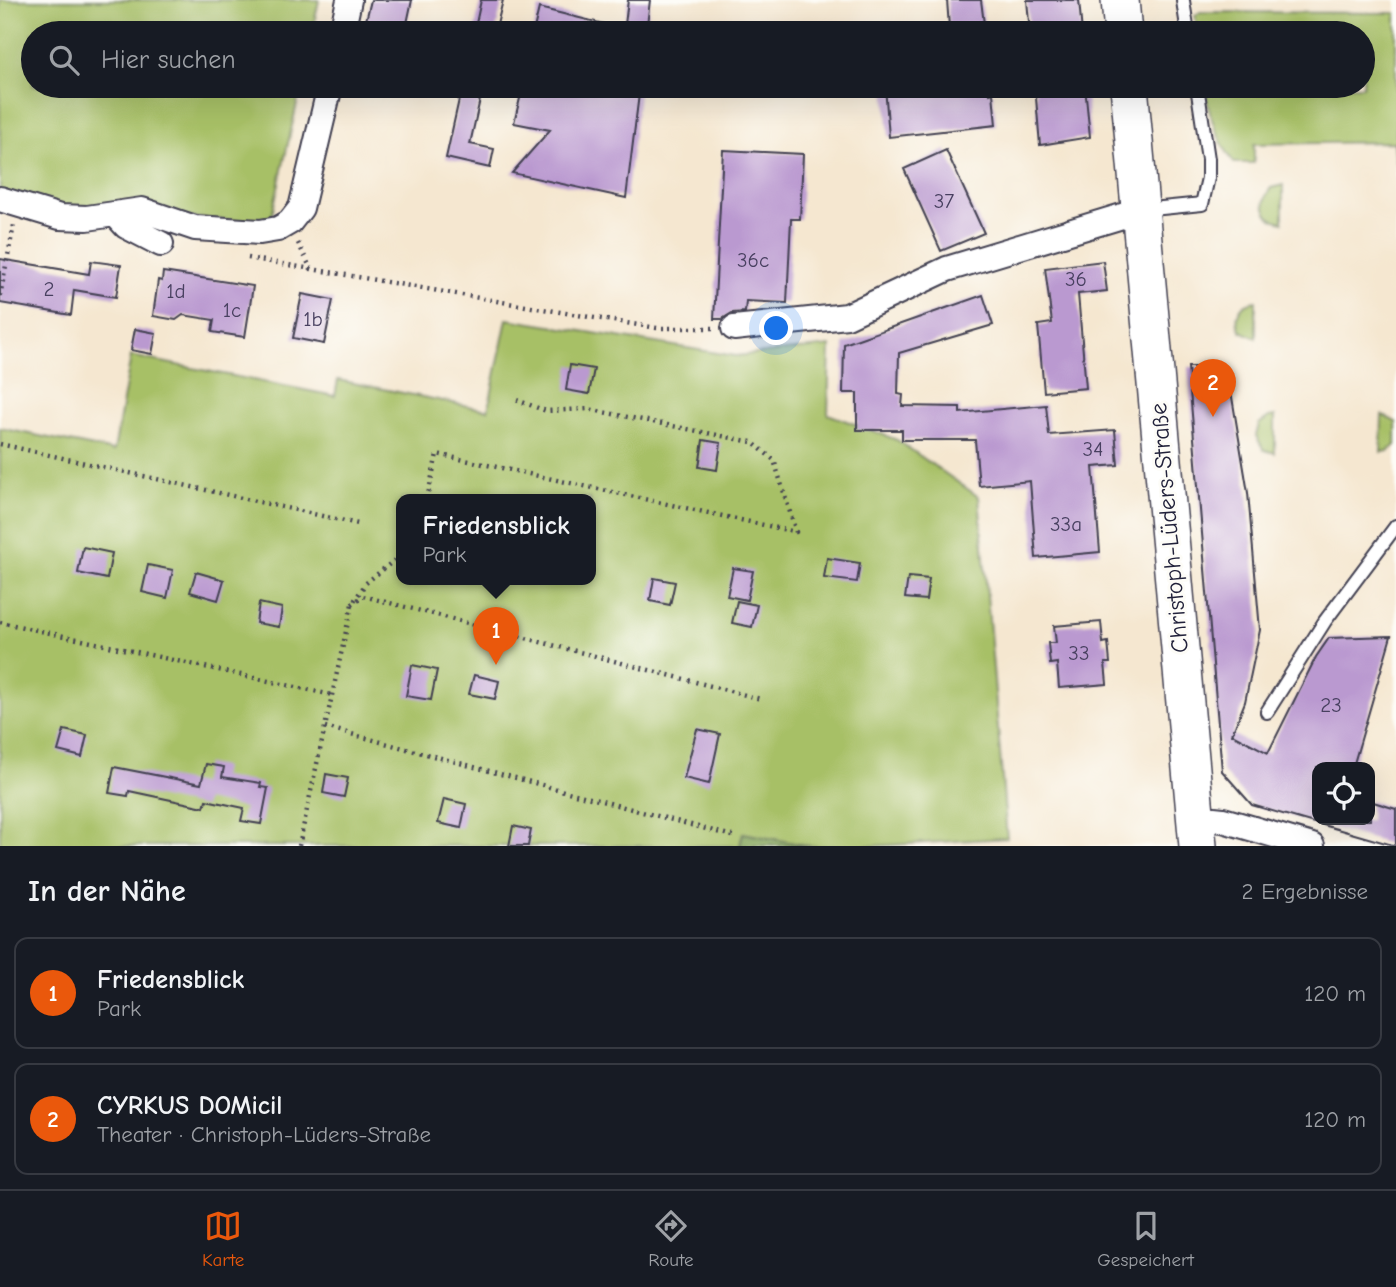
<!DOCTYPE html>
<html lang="de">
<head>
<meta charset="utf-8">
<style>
	body { margin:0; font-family:"Comic Neue",sans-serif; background:#242831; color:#f1f3f6 }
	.controls { position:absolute; right:21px; bottom:21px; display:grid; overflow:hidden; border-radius:14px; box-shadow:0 7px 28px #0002 }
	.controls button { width:63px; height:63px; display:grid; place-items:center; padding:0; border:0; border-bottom:2px solid #363941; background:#171b24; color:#f1f3f6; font:35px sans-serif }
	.you { position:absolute; left:777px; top:329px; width:24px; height:24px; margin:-18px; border:5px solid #fff; border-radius:50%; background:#1a73e8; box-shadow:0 0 0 10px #1a73e833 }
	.badge { display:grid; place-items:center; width:46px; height:46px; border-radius:50%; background:#ea580c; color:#fff; font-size:23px; font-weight:700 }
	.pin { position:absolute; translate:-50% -58px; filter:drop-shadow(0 2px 4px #0008) }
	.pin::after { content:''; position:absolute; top:37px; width:24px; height:21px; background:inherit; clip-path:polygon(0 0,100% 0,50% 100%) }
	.popup { position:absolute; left:396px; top:494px; width:200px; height:91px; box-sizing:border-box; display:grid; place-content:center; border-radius:14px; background:#171b24; filter:drop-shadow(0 2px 5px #0005); font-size:23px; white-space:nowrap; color:#9ea1a6 }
	.popup b { font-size:26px; color:#f1f3f6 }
	.popup::after { content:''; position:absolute; left:50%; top:100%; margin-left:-14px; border:14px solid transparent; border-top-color:#171b24 }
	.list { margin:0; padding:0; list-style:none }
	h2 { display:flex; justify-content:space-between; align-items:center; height:91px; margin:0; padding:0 28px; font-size:30px }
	h2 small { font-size:23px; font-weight:400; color:#9ea1a6 }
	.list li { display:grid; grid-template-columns:46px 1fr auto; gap:21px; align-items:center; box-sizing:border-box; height:112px; margin:0 14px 14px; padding:0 14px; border:2px solid #363941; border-radius:14px }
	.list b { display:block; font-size:26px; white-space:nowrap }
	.list p { margin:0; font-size:23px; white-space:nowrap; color:#9ea1a6 }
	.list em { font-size:23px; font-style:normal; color:#9ea1a6 }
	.icon { flex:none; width:38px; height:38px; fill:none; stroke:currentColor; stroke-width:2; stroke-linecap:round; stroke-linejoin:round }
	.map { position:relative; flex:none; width:1396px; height:846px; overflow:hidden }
	.search { position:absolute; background:#171b24; box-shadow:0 7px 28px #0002; left:21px; right:21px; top:21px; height:77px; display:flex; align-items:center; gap:18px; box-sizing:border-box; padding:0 24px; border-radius:38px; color:#9ea1a6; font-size:26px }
	.sheet { height:343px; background:#171b24 }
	nav { display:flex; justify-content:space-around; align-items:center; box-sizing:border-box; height:98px; border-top:2px solid #363941; background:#171b24; font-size:19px; color:#9ea1a6 }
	nav a { display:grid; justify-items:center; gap:4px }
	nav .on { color:#ea580c }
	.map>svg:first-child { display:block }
	.green { fill:#a7c066; stroke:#647150; stroke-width:2; fill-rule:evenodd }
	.forest { fill:#85a65b; stroke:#54644b; stroke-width:2 }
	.building { fill:#ba99d0 }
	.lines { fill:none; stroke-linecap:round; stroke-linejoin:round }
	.lane-casing { stroke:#424051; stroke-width:16 }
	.street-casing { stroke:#424051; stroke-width:28 }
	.secondary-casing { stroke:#424051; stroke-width:40 }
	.path { stroke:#424051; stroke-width:4.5; stroke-dasharray:2 5; stroke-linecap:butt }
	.lane { stroke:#fff; stroke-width:12 }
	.street { stroke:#fff; stroke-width:24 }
	.secondary { stroke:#fff; stroke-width:37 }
	.labels { text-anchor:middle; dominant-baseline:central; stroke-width:6; stroke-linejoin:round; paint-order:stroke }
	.number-label { font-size:21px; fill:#484060 }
	.street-label { font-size:24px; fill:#22223b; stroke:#fdfcf7 }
</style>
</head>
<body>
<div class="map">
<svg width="1396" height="846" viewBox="0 0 1396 846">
	<rect width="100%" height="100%" fill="#fdfcf7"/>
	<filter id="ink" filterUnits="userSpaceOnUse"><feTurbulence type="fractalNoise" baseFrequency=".0143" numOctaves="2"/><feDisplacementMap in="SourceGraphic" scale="14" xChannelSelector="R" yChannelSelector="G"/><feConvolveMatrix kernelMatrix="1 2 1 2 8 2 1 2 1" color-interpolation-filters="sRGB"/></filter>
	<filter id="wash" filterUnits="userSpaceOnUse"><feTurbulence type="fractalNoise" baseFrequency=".00686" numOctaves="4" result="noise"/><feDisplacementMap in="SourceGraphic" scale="28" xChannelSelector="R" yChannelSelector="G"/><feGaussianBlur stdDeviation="1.57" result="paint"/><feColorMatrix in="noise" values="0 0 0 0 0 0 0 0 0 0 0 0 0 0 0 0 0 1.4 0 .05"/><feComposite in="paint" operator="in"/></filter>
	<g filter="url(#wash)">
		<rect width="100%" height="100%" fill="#f5e7d0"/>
		<path class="green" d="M 0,0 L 319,0 L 312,33 L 33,33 L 33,86 L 301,86 L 270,223 L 94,211 L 0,195 Z
			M 1200,12 L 1396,13 L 1396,162 L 1394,142 L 1254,144 L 1254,163 L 1234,163 C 1217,139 1208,115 1205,86 L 1363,86 L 1363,33 L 1198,33 L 1195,16 Z
			M 1283,185 L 1283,222 L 1272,219 C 1262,209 1262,199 1271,188 Z
			M 1256,301 L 1256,338 L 1241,331 C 1233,317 1239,303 1256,301 Z
			M 507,319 L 736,356 L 830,346 L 828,414 L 897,440 L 979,497 L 1007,838 L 874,846 L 809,846 L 743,833 L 740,846 L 0,846 L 0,428 L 114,451 L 131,356 L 335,396 L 338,380 L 488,410 ZM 402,499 L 590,499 L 590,579 L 402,579 Z
			M 1382,415 L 1396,422 L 1396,445 L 1388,451 L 1381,452 Z
			M 1275,416 L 1275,453 L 1264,450 L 1256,436 L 1259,424 L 1269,417 Z"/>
		<path class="forest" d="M 743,833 L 809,846 L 740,846 Z"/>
		<g id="blocks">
			<path class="building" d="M 371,0 L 412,0 L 405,33 L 363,33 Z
				M 481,0 L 503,0 L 495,33 L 474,33 Z
				M 628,0 L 650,0 L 646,33 L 624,33 Z
				M 947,0 L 981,0 L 984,24 L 949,27 Z
				M 1027,0 L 1079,0 L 1082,33 L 1030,33 Z
				M 539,8 L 612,26 L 611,33 L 533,33 Z
				M 462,86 L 483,86 L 470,144 L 494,149 L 490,168 L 446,158 Z
				M 523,86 L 640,86 L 626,198 L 512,173 L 550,130 L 514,123 Z
				M 885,86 L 989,86 L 990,94 L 993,93 L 996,125 L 889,137 Z
				M 1035,86 L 1085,86 L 1090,137 L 1040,145 Z
				M 723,150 L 803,154 L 800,219 L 791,219 L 787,303 L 746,301 L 745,312 L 732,313 L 722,319 L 714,319 Z
				M 946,150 L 984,233 L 941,251 L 904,169 Z
				M 0,259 L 89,274 L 91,261 L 121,265 L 116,297 L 74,290 L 71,315 L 0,303 Z
				M 1103,261 L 1107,291 L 1078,294 L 1086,388 L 1044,392 L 1038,325 L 1052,323 L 1045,268 Z
				M 163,272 L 253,286 L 245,337 L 212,332 L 214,320 L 183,315 L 176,320 L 153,316 L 158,280 L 162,281 Z
				M 302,294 L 333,300 L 324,344 L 293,338 Z
				M 983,295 L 993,325 L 899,353 L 898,394 L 903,395 L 902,406 L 960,407 L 960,413 L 1046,405 L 1049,435 L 1115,430 L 1118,465 L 1093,467 L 1100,552 L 1036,558 L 1030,481 L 979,486 L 975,440 L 902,440 L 902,430 L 857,430 L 857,393 L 843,393 L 844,344 Z
				M 135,329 L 156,333 L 152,354 L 131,350 Z
				M 570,365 L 594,369 L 589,394 L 566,390 Z
				M 1188,367 L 1227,367 L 1248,493 L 1260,630 L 1245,702 L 1232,734 L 1268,753 L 1316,657 L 1329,638 L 1391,636 L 1353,767 L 1317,767 L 1317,824 L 1252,805 L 1222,771 Z
				M 703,440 L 721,443 L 717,470 L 699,467 Z
				M 83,547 L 112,553 L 107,579 L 78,573 Z
				M 827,558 L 860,563 L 857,582 L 824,578 Z
				M 148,565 L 173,570 L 167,598 L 142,592 Z
				M 733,568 L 753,571 L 747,600 L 727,596 Z
				M 196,572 L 224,580 L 218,600 L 190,592 Z
				M 908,577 L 929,579 L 926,600 L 905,598 Z
				M 654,578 L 675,582 L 670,605 L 650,601 Z
				M 737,601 L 757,605 L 752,627 L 732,623 Z
				M 259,603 L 282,608 L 279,627 L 256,623 Z
				M 1101,622 L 1103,643 L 1108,642 L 1110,663 L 1105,663 L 1107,684 L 1059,688 L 1057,663 L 1050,664 L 1048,643 L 1056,643 L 1054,626 Z
				M 412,665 L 437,670 L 431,700 L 406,696 Z
				M 474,675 L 499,681 L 495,699 L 469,694 Z
				M 697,729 L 720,734 L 709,784 L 684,778 Z
				M 64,730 L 87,735 L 82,757 L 58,751 Z
				M 206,764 L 224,767 L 222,777 L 261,783 L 260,787 L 268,788 L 261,824 L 241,821 L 244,808 L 206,800 L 204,807 L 129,791 L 128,796 L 109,793 L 114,767 L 201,784 Z
				M 326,774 L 348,778 L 344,797 L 323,793 Z
				M 444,799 L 466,804 L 461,828 L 438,823 Z
				M 1370,801 L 1396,809 L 1396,846 L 1323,825 L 1324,820 L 1370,820 Z
				M 513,826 L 531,830 L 528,846 L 509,846 Z"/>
		</g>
	</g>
	<g filter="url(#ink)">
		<use href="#blocks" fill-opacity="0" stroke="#424051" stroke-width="2"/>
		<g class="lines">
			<defs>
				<path id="lane" d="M 1183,1 L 1188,33
					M 1142,210 L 1202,204 L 1208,178 L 1208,159 L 1197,86
					M 1267,712 L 1325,621 L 1396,526"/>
				<path id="street" d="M 342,33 L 349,0
					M 0,199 L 60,217 L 87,218 L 142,210 L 195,228 L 260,232 L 278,229 L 290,222 L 301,208 L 330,86
					M 116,215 L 126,226 L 161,244
					M 734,328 L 847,316 L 947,269 L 1142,210
					M 1195,817 L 1223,820 L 1312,846"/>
				<path id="secondary" d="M 1120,0 L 1123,33
					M 1129,86 L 1198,846"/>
			</defs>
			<use href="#lane" class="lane-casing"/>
			<use href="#street" class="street-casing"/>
			<use href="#secondary" class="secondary-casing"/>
			<path class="path" d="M 298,243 L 311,269
				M 248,258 L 595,318 L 657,328 L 713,328
				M 0,296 L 14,225
				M 0,444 L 358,524
				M 427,499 L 437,454 L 796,532 L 774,460 L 752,442 L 588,409 L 546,411 L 517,400
				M 352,604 L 363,596 L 761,699
				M 0,622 L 332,695
				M 325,727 L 736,837
				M 299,846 L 352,604 L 366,583 L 402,554"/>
			<use href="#lane" class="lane"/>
			<use href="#street" class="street"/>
			<use href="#secondary" class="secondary"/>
		</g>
	</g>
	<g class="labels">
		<g class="number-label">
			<text x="944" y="201">37</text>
			<text x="753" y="260">36c</text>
			<text x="1076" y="279">36</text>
			<text x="49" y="289">2</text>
			<text x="176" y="291">1d</text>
			<text x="232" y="310">1c</text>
			<text x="313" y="319">1b</text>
			<text x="1093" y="449">34</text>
			<text x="1066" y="524">33a</text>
			<text x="1079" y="653">33</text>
			<text x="1331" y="705">23</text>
		</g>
		<g class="street-label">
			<text transform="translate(1169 528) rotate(-95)">Christoph-Lüders-Straße</text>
		</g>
	</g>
</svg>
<div class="controls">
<button><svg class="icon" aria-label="locate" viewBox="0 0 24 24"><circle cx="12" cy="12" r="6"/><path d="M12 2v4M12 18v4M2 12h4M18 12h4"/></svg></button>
</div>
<div class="you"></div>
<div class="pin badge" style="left:496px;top:665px">1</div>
<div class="popup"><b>Friedensblick</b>Park</div>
<div class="pin badge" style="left:1213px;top:417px">2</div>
<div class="search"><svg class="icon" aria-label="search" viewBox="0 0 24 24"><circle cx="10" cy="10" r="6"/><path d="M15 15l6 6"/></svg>Hier suchen</div>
</div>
<section class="sheet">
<h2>In der Nähe<small>2 Ergebnisse</small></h2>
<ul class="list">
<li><span class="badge">1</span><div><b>Friedensblick</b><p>Park</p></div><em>120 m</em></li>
<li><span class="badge">2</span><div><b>CYRKUS DOMicil</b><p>Theater · Christoph-Lüders-Straße</p></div><em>120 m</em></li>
</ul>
</section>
<nav>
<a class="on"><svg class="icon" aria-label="map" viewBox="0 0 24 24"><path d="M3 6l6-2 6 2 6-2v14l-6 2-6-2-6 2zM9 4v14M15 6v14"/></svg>Karte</a>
<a><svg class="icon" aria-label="directions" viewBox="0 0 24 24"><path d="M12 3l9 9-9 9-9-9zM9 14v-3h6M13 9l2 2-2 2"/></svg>Route</a>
<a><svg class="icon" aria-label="saved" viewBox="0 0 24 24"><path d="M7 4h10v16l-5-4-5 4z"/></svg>Gespeichert</a>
</nav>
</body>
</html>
